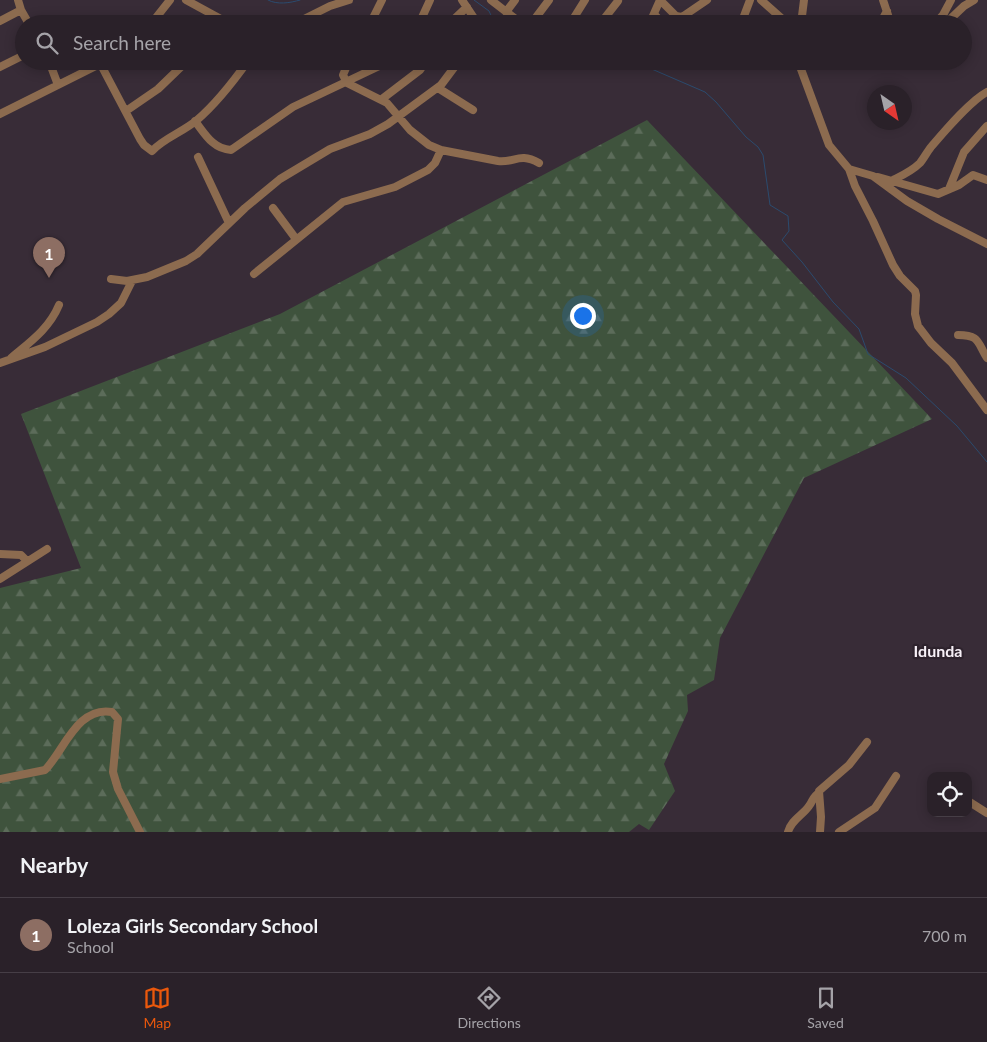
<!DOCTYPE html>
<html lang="en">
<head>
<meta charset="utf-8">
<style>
	body { margin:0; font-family:Lato,sans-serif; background:#322931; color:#f1f3f6 }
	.controls { position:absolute; right:15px; bottom:15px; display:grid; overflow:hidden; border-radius:10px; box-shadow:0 2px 12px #0003 }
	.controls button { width:45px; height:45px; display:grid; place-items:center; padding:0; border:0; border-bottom:1px solid #463e46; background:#2a2129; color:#f1f3f6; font:25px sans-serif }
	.compass { position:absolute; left:867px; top:85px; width:45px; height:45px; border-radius:50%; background:#2a2129; box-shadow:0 2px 12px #0003; rotate:146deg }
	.you { position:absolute; left:582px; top:315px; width:18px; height:18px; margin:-12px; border:4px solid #fff; border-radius:50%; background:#1a73e8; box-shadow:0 0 0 8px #1a73e833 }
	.badge { display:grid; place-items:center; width:32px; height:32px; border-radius:50%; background:#ea580c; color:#fff; font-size:16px; font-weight:700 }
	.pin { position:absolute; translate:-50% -41px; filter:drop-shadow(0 1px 2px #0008) }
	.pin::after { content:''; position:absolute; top:26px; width:18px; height:15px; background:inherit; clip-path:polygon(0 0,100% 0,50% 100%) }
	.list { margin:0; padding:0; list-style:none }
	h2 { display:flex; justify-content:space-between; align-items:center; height:65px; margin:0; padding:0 20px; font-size:21px }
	h2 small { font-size:16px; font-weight:400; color:#a5a3a8 }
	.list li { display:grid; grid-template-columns:32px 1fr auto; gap:15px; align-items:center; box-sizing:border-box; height:75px; padding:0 20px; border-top:1px solid #463e46 }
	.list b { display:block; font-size:19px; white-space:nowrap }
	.list p { margin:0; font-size:16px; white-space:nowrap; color:#a5a3a8 }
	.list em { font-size:16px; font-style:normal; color:#a5a3a8 }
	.icon { flex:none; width:28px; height:28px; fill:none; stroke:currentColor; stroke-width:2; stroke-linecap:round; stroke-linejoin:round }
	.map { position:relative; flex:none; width:987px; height:832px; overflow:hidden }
	.search { position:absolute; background:#2a2129; box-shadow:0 2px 12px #0003; left:15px; right:15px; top:15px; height:55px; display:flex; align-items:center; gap:12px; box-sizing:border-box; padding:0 18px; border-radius:28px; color:#a5a3a8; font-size:19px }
	.sheet { height:140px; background:#2a2129 }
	nav { display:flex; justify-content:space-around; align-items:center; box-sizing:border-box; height:70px; border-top:1px solid #463e46; background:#2a2129; font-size:14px; color:#a5a3a8 }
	nav a { display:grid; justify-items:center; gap:2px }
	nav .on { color:#ea580c }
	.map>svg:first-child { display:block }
	.forest { fill:url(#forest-firs) }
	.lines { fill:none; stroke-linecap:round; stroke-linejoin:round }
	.stream { stroke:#2b4b6e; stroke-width:1 }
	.minor { stroke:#8c6b4f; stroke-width:8 }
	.labels { text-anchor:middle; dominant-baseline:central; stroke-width:4.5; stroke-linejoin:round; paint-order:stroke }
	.quarter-label { font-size:16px; font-weight:bold; fill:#f7f0f7; stroke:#2e232d }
</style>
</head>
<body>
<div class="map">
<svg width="987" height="832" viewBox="0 0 987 832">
	<defs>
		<pattern id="forest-firs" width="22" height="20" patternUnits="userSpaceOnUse" patternTransform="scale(1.25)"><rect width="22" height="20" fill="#3f533d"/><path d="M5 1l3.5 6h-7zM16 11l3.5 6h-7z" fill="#5c6c5a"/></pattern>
	</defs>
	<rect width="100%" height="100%" fill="#382c37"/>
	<path class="forest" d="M 647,120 L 932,419 L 804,478 L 720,638 L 714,680 L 687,695 L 688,711 L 664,764 L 675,791 L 649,830 L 639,824 L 629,832 L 0,832 L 0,588 L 81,568 L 21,414 L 280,314 Z"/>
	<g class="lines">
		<path class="stream" d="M 268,0 C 277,5 290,3 300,0
			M 474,0 L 489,11 L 495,24
			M 641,61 L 647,67 L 705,92 L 716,102 L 746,137 L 758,147 L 763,155 L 770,205 L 788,216 L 789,231 L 782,240 L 802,262 L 833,302 L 859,329 L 868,354 L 906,378 L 957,426 L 987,462"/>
		<path class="minor" d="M 18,0 L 21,10 L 29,24
			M 186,0 L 230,24
			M 462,0 L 478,24
			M 491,0 L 522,24
			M 761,0 L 788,24
			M 883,0 L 891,24
			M 506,12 L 515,0
			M 654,14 L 663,24
			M 0,21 L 21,10
			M 151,24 L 170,0
			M 294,24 L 330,6 L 349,0
			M 370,24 L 382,0
			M 419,24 L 430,0
			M 449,24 L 467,7
			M 531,24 L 549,0
			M 570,24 L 585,0
			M 600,24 L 618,1
			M 645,24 L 652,18 L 660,0 L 676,16 L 682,17 L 707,0
			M 741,24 L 750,0
			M 801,24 L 804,0
			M 880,24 L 887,11
			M 935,24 L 943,15 L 951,0
			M 945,24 L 964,6 L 974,0
			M 49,61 L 58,85
			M 317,61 L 319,64
			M 349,61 L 343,75 L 347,83 L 387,103 L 410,130 L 429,145 L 441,150 L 498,161 C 515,163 519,152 539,163
			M 798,61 L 829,145 L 849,169 L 873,176 L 907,201 L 938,219 L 987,244
			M 101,65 L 140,139 L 144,145 L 152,151 C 164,138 183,132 197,120 C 217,103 233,82 248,61
			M 0,67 L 24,55
			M 438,88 L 473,110
			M 382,99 L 420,70 L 426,61
			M 126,111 L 158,89 L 187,61
			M 0,114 L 106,61
			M 195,121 C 205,134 213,149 231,150 L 293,107 L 390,61
			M 198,157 L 229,223
			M 849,169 L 855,186 L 873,221 L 893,265 L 900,276 L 915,291 L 916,295 L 915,314 L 918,326 L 931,343 L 952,363 L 987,410
			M 878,177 L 938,194 L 959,185 L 973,175 L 987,180
			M 893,180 C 903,175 912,171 920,163 C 924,158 927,152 931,147 C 944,132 970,101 987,92
			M 949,189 L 964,152 L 987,126
			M 273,208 L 296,239
			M 254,274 L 343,202 L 395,187 L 428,170 L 435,163 L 441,150
			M 111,279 L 127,281 L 147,277 L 186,261 L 197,254 L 245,208 L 280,179 L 330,149 L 370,134 L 388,124 L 441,85 L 459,61
			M 958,335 C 980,335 977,342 987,358
			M 11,358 C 30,342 49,329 59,305
			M 0,363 L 45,347 L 97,322 L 109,314 L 121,303 L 132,281
			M 0,554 L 21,555 L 27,561
			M 0,579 L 47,549
			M 0,779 L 45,770 C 64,751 77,706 112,712 L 118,719 L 113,772 L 118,789 L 140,832
			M 968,801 L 987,813
			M 788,832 C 791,820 803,815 809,806 C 813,801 813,796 819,793
			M 820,832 L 821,817 L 819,791 L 849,765 L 867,742
			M 839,832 L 875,808 L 896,776"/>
	</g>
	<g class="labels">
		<g class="quarter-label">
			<text x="938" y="650">Idunda</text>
		</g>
	</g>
</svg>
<div class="controls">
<button><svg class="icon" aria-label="locate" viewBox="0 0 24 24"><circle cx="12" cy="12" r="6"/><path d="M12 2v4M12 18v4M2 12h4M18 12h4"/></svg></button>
</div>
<svg class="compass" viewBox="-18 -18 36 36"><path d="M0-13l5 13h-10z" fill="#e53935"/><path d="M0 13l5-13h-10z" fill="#a5a3a8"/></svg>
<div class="you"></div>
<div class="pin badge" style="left:49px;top:278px;background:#8d6e63">1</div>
<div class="search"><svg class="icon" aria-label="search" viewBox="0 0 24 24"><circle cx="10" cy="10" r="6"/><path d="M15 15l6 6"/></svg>Search here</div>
</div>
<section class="sheet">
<h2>Nearby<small></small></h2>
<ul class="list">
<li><span class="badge" style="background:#8d6e63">1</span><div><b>Loleza Girls Secondary School</b><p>School</p></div><em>700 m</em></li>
</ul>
</section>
<nav>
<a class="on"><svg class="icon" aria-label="map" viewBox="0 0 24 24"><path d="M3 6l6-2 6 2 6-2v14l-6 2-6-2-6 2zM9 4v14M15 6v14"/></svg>Map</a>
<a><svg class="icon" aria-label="directions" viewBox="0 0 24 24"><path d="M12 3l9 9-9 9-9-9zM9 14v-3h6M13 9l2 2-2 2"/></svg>Directions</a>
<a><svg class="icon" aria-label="saved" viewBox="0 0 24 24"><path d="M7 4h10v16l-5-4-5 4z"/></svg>Saved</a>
</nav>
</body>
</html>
